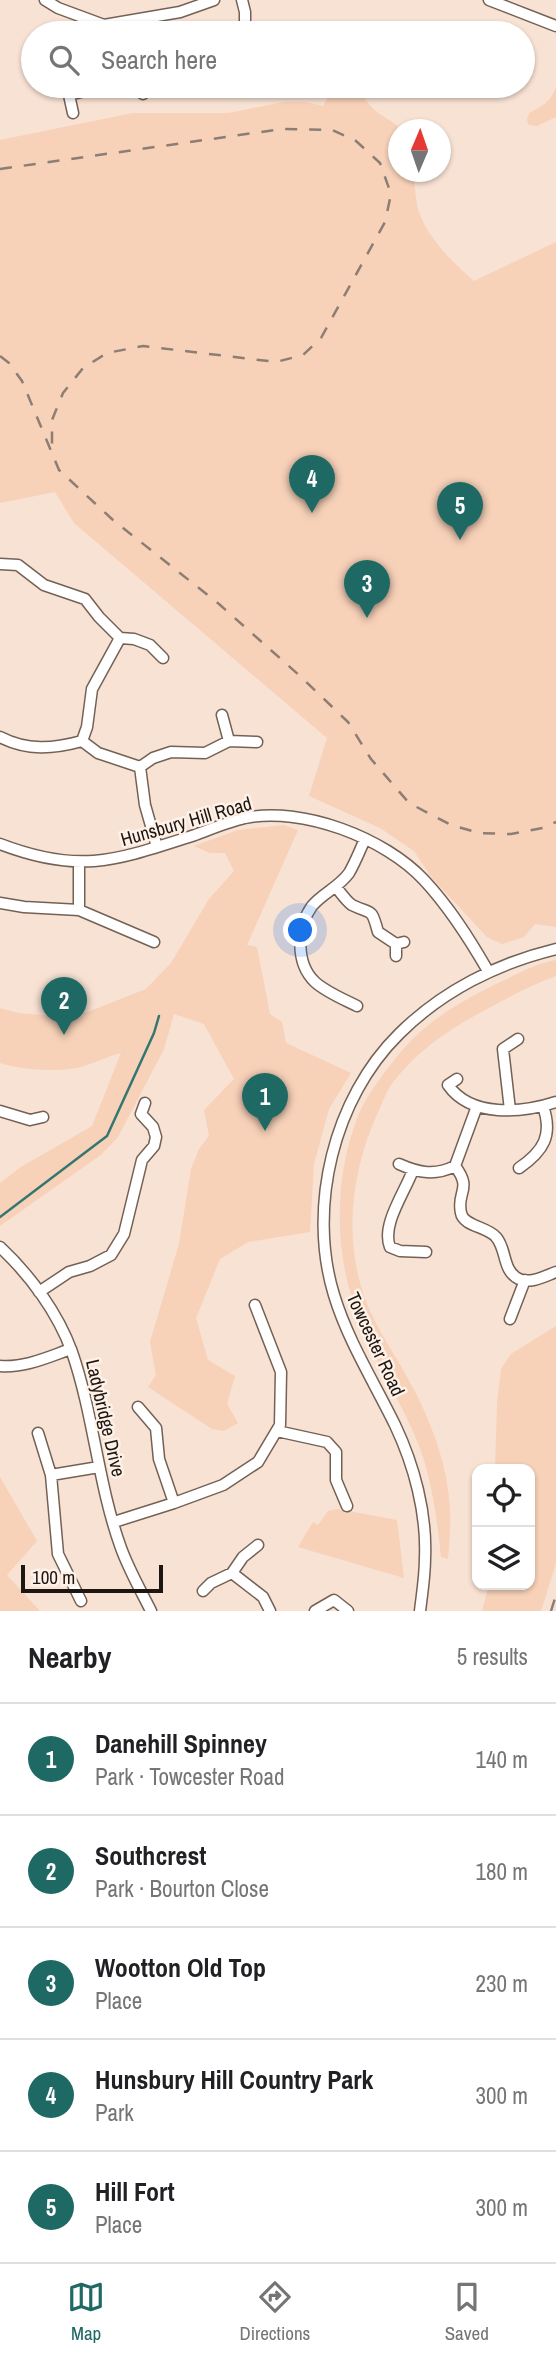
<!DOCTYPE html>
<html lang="en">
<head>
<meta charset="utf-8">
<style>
	body { margin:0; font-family:"Archivo Narrow",sans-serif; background:#f6f6f6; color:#202124 }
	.controls { position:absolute; right:21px; bottom:21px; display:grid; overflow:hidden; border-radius:14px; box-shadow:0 2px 5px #0004 }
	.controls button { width:63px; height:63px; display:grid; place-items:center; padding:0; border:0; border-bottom:2px solid #e0e0e0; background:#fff; color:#202124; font:35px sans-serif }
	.compass { position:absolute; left:388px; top:119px; width:63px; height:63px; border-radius:50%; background:#fff; box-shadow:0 2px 5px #0004; rotate:2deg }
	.scale { position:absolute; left:21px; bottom:18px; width:142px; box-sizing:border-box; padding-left:7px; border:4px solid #1d1611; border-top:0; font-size:19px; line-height:24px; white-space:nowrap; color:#1d1611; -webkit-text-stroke:5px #fef1e8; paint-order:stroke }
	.you { position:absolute; left:301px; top:931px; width:24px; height:24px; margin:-18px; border:5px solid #fff; border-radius:50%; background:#1a73e8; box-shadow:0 0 0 10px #1a73e833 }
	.badge { display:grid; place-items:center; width:46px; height:46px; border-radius:50%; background:#1e6964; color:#fff; font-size:23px; font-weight:700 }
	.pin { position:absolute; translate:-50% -58px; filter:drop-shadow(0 2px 4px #0008) }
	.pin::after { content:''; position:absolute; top:37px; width:24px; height:21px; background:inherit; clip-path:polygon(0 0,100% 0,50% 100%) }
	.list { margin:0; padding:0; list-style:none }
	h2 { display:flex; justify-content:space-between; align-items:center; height:91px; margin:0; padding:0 28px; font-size:30px }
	h2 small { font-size:23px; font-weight:400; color:#757577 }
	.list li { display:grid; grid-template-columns:46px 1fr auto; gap:21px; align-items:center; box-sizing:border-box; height:112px; padding:0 28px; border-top:2px solid #e0e0e0 }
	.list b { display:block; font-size:26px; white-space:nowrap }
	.list p { margin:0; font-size:23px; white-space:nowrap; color:#757577 }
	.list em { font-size:23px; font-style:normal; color:#757577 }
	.icon { flex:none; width:38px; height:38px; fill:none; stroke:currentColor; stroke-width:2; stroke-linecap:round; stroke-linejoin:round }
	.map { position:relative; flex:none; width:556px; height:1611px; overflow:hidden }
	.search { position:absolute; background:#fff; box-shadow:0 2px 5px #0004; left:21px; right:21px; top:21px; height:77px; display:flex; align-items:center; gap:18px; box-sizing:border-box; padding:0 24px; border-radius:38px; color:#757577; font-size:26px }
	.sheet { height:651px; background:#fff }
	nav { display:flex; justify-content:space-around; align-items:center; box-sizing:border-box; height:98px; border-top:2px solid #e0e0e0; background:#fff; font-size:19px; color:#757577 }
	nav a { display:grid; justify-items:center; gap:4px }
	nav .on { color:#1e6964 }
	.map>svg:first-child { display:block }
	.green { fill:#f7d1b8 }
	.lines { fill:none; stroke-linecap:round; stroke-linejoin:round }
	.stream { stroke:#347771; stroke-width:2.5 }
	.minor-casing { stroke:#746155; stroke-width:13 }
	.minor { stroke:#fff; stroke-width:10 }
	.rail { stroke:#8c7e74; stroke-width:2.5; stroke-dasharray:12 12; stroke-linecap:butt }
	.labels { text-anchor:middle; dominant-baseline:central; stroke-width:5; stroke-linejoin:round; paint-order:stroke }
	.street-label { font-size:19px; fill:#1d1611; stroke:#fef1e8 }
</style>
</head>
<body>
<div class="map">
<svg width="556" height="1611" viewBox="0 0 556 1611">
	<rect width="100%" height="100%" fill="#f8e2d4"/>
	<path class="green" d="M 334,86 L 358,86 C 363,98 371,109 383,116 C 390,121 395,122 400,129 L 398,130 L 398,172 L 413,172 C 415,183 415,194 417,205 C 423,234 453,263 474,281 L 556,242 L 556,927 L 535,924 L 524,937 L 502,944 L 487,937 L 432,878 L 414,851 L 380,828 L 309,796 L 327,738 L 74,523 L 55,492 L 0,503 L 0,140 L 133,113 L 229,113 L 284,102 L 306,102 L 323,106 Z
		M 556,86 L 556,117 L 537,126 L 529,125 L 527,120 L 529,113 C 543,106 552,101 556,86 Z
		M 284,825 L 298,830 L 247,945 L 257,947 L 270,1014 L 282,1022 L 286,1043 L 351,1073 L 329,1109 L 314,1164 L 310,1232 L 248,1242 L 220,1259 L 196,1318 L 208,1360 L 235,1376 L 227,1404 L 238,1423 L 224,1431 L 212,1429 L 148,1387 L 156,1375 L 150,1342 L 179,1244 L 191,1169 L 199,1149 L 209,1136 L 204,1110 L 234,1079 L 204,1024 L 174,1014 L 164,1049 L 118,1137 L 102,1154 L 0,1226 L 0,1183 L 21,1167 L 92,1126 L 121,1053 C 109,1056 96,1062 84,1066 C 62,1073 21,1070 0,1063 L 0,1008 L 18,1013 L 78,1018 L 85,1013 L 146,989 L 171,963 L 209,899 L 234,871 L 225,853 L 210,853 L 194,846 L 238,830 Z
		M 556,960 L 556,976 C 536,983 517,993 498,1003 C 458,1024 422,1045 393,1082 C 387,1090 383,1101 379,1110 C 352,1168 343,1235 364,1296 C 376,1330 398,1358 414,1390 C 433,1426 449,1471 450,1512 C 451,1527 449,1544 448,1559 L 441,1557 C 437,1519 432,1479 418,1443 C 401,1401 375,1362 359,1319 C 334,1255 333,1180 358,1116 C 367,1094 384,1073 399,1054 C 428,1019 466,998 507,979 C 522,971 539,963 556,960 Z
		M 556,1326 L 556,1563 L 541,1611 L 482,1611 L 489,1585 L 530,1585 L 530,1469 L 495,1469 L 497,1404 L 501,1369 L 511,1354 Z
		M 0,1477 L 37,1541 L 7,1575 L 40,1611 L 0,1611 Z
		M 337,1509 L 397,1520 L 404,1578 L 298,1547 L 313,1522 L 318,1525 L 328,1511 Z"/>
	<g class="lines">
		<path class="stream" d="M 0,1217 L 107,1136 L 154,1033 L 159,1016"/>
		<defs>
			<path id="minor" d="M 45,0 L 58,8 L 104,25 L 180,12 L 214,0
				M 242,0 L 245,12 L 245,33
				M 489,0 L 556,26
				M 68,86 L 69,95 L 105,86
				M 141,86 L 143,94
				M 69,95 L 73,113
				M 0,564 L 18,565 L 44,585 L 85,599 L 99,617 L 120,638 L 134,639 L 150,645 L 163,658
				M 120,638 L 92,689 L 87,727 L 82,741 L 98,753 L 140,767
				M 222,715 L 229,741
				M 0,737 C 27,751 53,749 82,741
				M 140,767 L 153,758 L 171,752 L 205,753 L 229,741 L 257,742
				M 140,767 L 145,805 L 157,847
				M 0,844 C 81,875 117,860 195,835 C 211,829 228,822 245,818 C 302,806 385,838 424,880 C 450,908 469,938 488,971
				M 79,863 L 79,910
				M 336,887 C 341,893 346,901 352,905 C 372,915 371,906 378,932 L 396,944 L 404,942
				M 0,903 L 24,907 L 79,910 L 154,942
				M 396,956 L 396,944
				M 357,1006 C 343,999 326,992 315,982 C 295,963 297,927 312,906 C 323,893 339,887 349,873 C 355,863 360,850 365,839
				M 457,1079 L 448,1085 C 471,1118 522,1113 556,1102
				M 510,1110 L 503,1049 L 518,1039
				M 0,1111 L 30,1120 L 43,1117
				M 399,1164 C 419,1173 435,1176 455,1166 L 477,1106
				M 455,1166 C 473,1190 456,1191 461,1213 C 463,1226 488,1227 496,1237 C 507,1249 502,1271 519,1279 C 531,1284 545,1276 556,1272
				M 519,1168 C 544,1151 553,1135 543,1106
				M 413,1170 C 405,1192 381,1225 390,1247 L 400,1251 L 426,1252
				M 0,1247 C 30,1275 58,1313 72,1352 C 94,1416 98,1485 121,1548 C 129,1570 141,1591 151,1611
				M 39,1292 L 69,1272 L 90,1266 L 111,1255 L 124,1234 L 142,1160 L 154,1146 L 156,1137 L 153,1127 L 141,1114 L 145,1103
				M 510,1319 L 525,1280
				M 0,1366 C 25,1368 48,1357 71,1349
				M 138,1407 L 156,1428 L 159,1459 L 174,1503
				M 277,1431 L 327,1442 L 336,1452 L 336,1480 L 347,1506
				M 38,1433 L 51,1475 L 58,1554 L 81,1601
				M 51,1475 L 99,1467
				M 114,1522 L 174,1503 L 223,1485 L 258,1462 L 280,1425 L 281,1372 L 255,1305
				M 232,1573 L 263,1597 L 270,1611
				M 203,1591 L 211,1583 L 232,1573 L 243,1557 L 258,1545
				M 315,1611 L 334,1600 L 348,1611
				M 420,1611 C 422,1594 425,1576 425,1558 C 427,1513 414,1465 395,1425 C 374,1382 348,1341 334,1295 C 307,1207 334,1098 399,1034 C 442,991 498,963 556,949"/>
		</defs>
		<use href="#minor" class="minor-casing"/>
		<use href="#minor" class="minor"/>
		<path class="rail" d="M 0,169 L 282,129 L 332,130 L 356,141 L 380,163 L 391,194 L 385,222 L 321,338 L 303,355 L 276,362 L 143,346 L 107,353 L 83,368 L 63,393 L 52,420 L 52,451
			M 0,356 L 9,363 L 22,381 L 59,470 L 113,520 L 219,604 L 300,676 L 348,722 L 371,759 L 409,803 L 451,825 L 479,833 L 511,834 L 543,828 L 556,822
			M 551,1611 L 556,1595"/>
	</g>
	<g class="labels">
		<g class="street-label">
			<text transform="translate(186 821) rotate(-16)">Hunsbury Hill Road</text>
			<text transform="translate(376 1344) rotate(65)">Towcester Road</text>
			<text transform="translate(106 1418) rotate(77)">Ladybridge Drive</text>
		</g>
	</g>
</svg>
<div class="controls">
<button><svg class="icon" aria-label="locate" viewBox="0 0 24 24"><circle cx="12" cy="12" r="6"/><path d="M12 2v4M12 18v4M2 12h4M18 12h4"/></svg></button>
<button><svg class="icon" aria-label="layers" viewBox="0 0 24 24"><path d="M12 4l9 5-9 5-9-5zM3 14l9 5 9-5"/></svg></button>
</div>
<svg class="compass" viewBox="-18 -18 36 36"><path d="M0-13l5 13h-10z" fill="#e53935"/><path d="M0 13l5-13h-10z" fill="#757577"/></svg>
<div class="scale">100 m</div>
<div class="you"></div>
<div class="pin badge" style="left:265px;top:1131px">1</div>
<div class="pin badge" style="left:64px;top:1035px">2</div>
<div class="pin badge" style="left:367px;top:618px">3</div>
<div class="pin badge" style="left:312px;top:513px">4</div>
<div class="pin badge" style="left:460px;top:540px">5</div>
<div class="search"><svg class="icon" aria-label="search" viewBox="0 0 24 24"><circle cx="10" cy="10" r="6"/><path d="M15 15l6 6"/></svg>Search here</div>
</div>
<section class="sheet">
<h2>Nearby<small>5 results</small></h2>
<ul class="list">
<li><span class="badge">1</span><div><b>Danehill Spinney</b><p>Park · Towcester Road</p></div><em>140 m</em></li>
<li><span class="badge">2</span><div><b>Southcrest</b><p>Park · Bourton Close</p></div><em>180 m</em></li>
<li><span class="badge">3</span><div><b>Wootton Old Top</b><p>Place</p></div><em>230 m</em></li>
<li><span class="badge">4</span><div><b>Hunsbury Hill Country Park</b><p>Park</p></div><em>300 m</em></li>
<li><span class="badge">5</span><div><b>Hill Fort</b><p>Place</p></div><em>300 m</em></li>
</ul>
</section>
<nav>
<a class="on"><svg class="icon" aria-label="map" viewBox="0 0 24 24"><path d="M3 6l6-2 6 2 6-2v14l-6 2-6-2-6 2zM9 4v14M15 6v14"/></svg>Map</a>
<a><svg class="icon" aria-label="directions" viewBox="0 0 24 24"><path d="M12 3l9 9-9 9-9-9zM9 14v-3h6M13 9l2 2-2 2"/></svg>Directions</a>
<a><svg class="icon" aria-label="saved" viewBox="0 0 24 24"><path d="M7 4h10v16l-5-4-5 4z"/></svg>Saved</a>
</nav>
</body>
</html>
